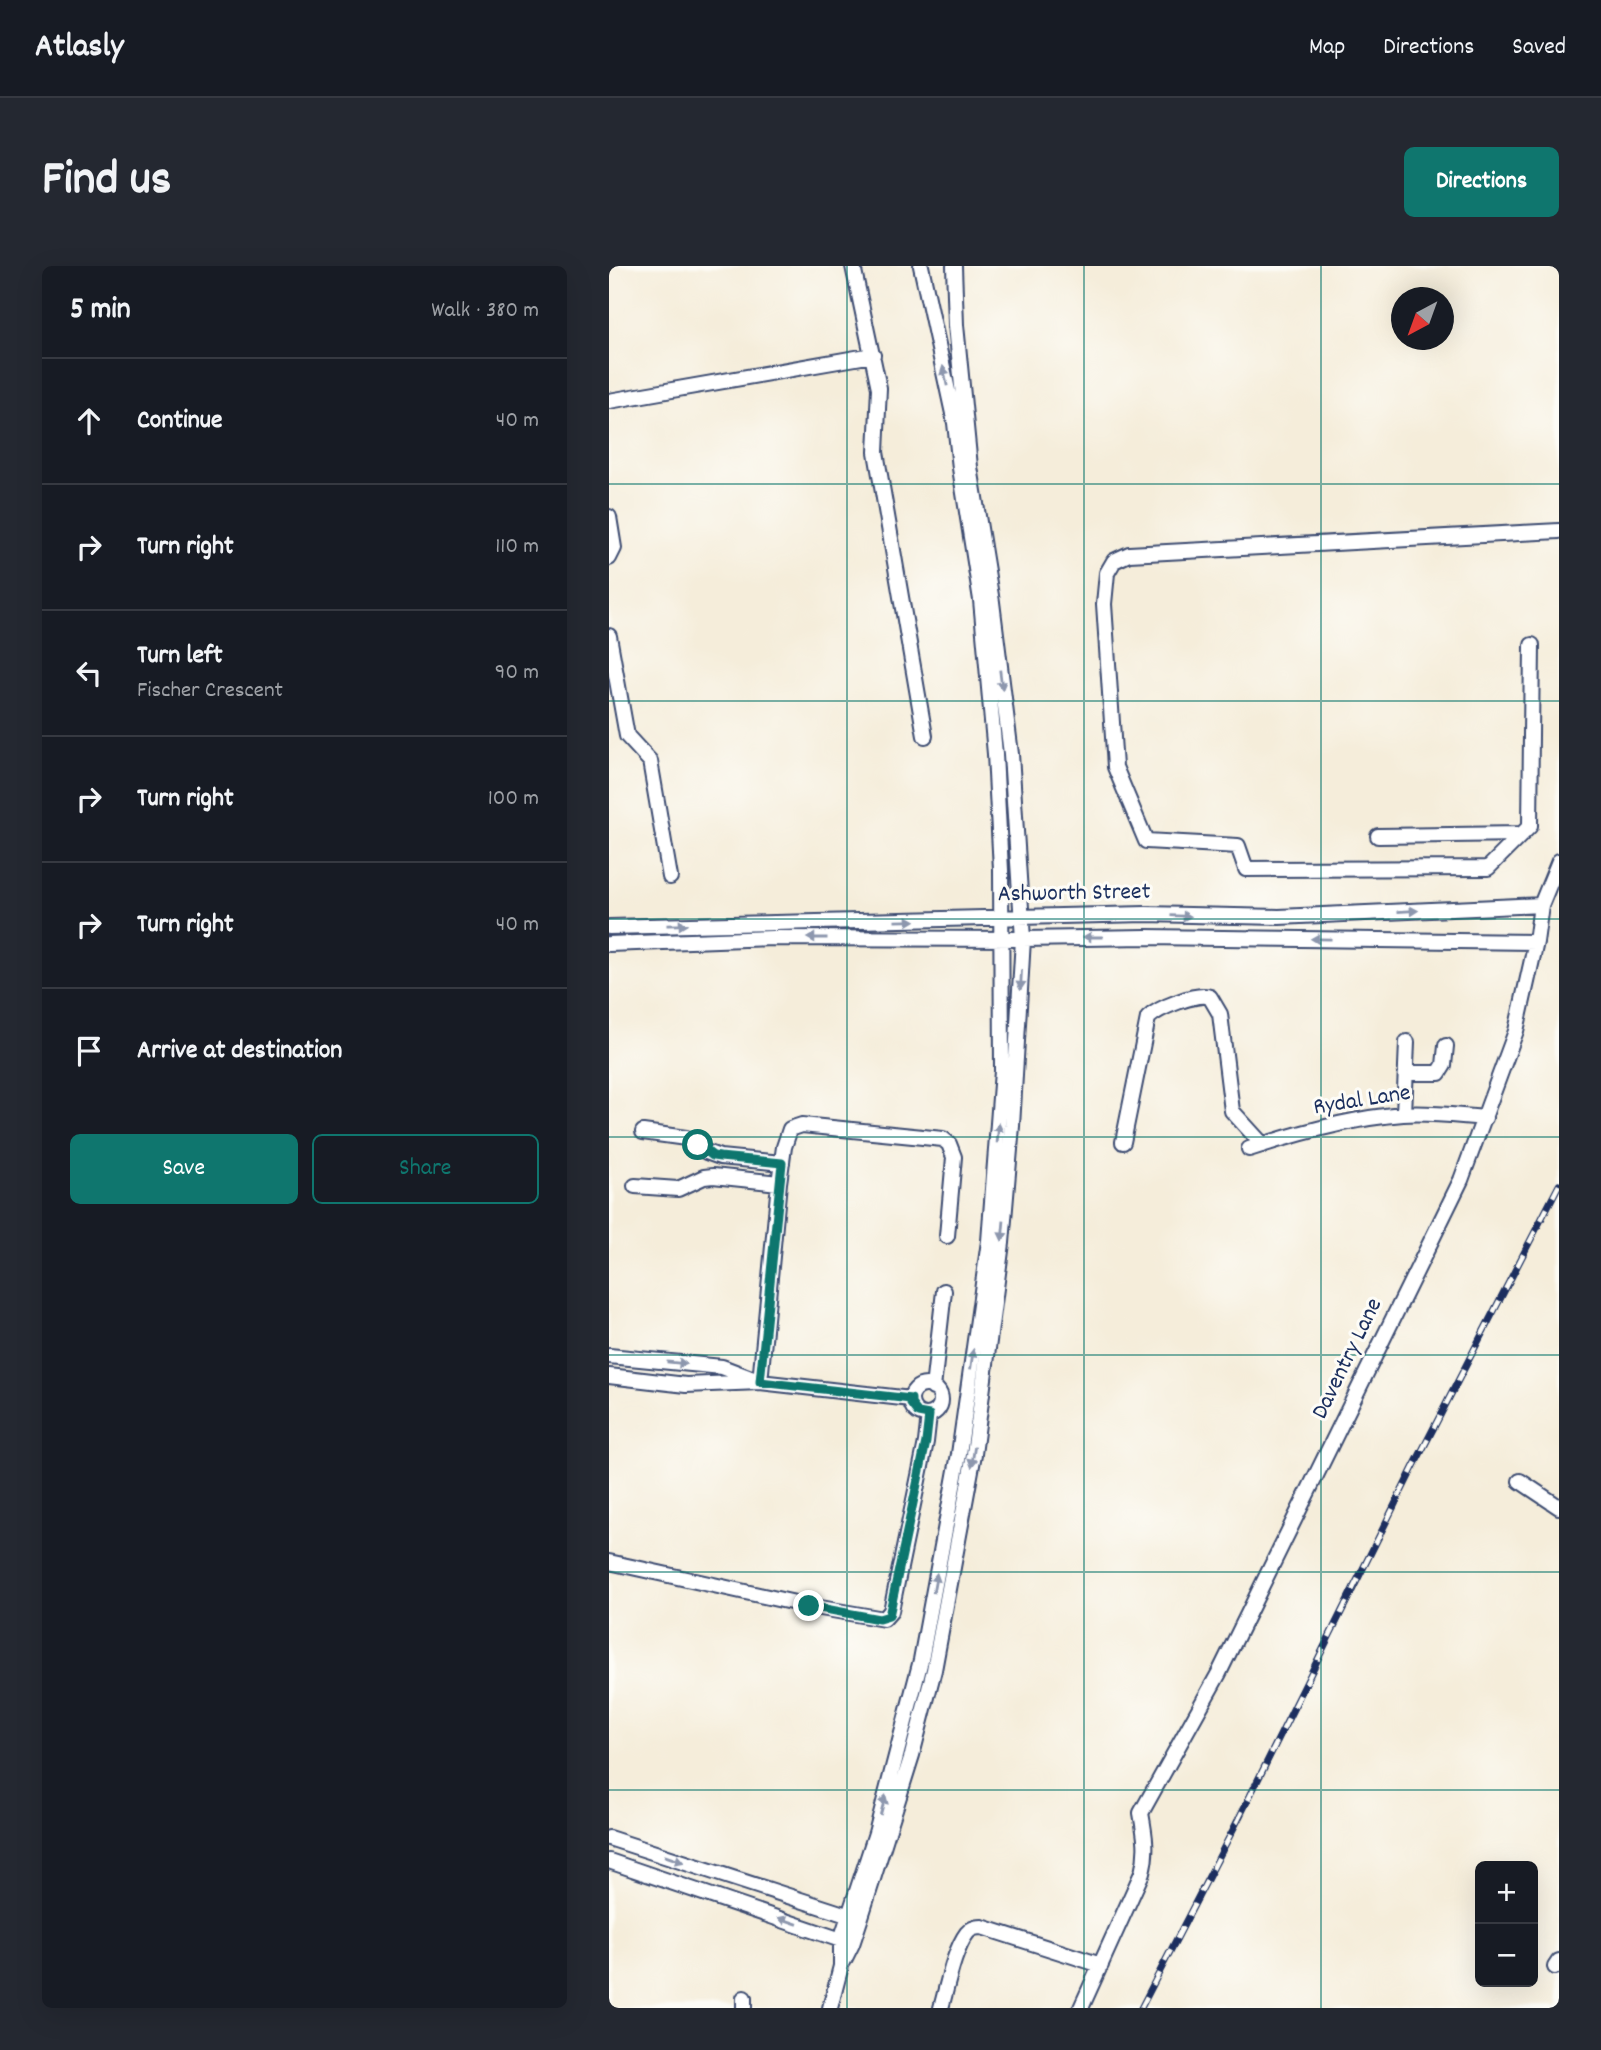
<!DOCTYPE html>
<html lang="en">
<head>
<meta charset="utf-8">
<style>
	body { margin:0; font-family:Dekko,sans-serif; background:#242831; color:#f1f3f6 }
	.controls { position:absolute; right:21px; bottom:21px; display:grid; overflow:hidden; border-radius:10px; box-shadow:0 7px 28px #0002 }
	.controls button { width:63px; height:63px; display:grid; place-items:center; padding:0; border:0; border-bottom:2px solid #363941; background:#171b24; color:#f1f3f6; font:35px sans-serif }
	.compass { position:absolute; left:782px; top:21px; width:63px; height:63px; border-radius:50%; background:#171b24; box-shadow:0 7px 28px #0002; rotate:221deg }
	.stop { position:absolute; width:21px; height:21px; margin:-16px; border:5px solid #0f766e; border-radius:50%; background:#fff }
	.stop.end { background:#0f766e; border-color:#fff; box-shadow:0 2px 7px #0008 }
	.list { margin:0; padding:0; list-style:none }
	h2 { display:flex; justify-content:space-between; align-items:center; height:91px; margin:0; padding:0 28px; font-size:30px }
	h2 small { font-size:23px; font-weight:400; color:#9ea1a6 }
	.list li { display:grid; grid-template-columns:46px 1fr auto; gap:21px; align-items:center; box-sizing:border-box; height:126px; padding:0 28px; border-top:2px solid #363941 }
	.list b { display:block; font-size:26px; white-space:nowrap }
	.list p { margin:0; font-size:23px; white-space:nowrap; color:#9ea1a6 }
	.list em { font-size:23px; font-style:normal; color:#9ea1a6 }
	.actions { display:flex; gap:14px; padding:21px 28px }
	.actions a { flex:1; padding:16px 0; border:2px solid #0f766e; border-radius:10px; text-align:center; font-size:24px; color:#0f766e }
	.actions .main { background:#0f766e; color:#fff }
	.icon { flex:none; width:38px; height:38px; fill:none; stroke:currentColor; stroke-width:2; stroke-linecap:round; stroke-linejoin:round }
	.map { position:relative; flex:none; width:950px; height:1742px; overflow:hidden; border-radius:10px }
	header { display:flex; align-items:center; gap:42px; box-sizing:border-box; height:98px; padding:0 35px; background:#171b24; border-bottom:2px solid #363941 }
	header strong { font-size:33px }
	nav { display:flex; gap:38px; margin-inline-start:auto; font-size:24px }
	.intro { display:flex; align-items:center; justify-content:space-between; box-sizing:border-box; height:168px; padding:0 42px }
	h1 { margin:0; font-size:49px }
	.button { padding:18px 32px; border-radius:10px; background:#0f766e; color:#fff; font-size:24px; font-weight:700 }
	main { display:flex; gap:42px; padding:0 42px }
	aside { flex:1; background:#171b24; border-radius:10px; box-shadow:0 7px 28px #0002 }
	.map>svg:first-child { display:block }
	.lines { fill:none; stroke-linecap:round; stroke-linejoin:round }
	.minor-casing { stroke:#3c4c71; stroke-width:18 }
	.minor { stroke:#fff; stroke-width:14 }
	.rail-casing { stroke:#1b2f5e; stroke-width:7 }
	.rail { stroke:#fdfcf7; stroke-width:4.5; stroke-dasharray:13; stroke-linecap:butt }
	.oneway { fill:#8d97ae }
	.route { stroke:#0f766e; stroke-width:9 }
	.grid { fill:none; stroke:#0f766e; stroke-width:2; stroke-opacity:0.55 }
	.labels { text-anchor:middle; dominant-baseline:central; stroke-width:6; stroke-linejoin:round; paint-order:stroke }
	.street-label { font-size:24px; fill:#1b2f5e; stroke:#fdfcf7 }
</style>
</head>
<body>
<header>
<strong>Atlasly</strong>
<nav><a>Map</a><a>Directions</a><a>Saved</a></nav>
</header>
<div class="intro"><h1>Find us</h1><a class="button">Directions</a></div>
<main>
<aside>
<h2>5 min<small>Walk · 380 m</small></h2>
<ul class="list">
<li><svg class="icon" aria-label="ahead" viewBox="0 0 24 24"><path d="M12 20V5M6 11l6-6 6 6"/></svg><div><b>Continue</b></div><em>40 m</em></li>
<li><svg class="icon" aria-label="right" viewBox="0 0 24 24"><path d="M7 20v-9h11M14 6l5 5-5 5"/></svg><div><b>Turn right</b></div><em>110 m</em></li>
<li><svg class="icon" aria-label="left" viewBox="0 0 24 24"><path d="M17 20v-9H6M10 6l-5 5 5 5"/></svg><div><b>Turn left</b><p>Fischer Crescent</p></div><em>90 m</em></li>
<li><svg class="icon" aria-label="right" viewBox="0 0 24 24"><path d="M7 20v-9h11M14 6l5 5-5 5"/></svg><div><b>Turn right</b></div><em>100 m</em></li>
<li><svg class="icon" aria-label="right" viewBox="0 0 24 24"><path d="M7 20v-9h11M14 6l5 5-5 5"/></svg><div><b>Turn right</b></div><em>40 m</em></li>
<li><svg class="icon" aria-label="arrive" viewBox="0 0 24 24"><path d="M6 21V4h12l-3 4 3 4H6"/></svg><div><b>Arrive at destination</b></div></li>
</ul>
<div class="actions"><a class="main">Save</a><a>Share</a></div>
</aside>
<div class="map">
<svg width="950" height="1742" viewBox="0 0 950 1742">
	<rect width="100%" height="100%" fill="#fdfcf7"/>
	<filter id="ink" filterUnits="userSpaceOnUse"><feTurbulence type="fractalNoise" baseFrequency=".0143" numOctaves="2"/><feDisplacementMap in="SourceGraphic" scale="14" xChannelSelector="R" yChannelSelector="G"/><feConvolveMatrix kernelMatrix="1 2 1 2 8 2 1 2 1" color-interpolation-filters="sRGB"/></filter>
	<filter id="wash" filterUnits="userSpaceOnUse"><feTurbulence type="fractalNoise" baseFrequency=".00686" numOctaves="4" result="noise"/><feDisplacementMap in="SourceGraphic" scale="28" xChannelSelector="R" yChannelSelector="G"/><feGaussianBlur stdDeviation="1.57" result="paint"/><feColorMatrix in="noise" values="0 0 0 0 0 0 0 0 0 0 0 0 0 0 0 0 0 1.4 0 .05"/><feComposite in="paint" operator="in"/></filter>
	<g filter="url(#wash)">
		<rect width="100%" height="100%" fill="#f5edda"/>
	</g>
	<g filter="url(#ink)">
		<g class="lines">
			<defs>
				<path id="minor" d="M 244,0 L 270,122 L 267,186 L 316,470
					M 0,135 L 264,89
					M 0,251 L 5,282 L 0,292
					M 0,370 L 18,470 L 41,495 L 61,611
					M 923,379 L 921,560 L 879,602 L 637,603 L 629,580 L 537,575 L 506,501 L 495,338 L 498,307 L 505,295 L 520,288 L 950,265
					M 769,570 L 913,568
					M 0,661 L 537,648 L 670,651 L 932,639
					M 0,678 L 163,672 L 414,673 L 537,671 L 927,676
					M 797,807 L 830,807 L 835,799 L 837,780
					M 795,848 L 798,776
					M 34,866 L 77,872 L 97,886 L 111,891 L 173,897
					M 514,876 L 539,752 C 549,742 588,726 601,731 L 611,748 L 623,845 L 654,879
					M 640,883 C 689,867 742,852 794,848 C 821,846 849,850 876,852
					M 26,920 L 69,923 L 95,911 L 104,910 L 170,917
					M 0,1090 L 113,1101 L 147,1114
					M 0,1110 L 77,1119 L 151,1116 L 302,1133
					M 151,1116 L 170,917 L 175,881 L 181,863 L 193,859 L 334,873 L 340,878 L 345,891 L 338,970
					M302 1134a15 15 0 1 1 30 0a15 15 0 1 1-30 0Z
					M 324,1122 L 335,1025
					M 911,1215 L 950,1241
					M 0,1296 L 200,1340 L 275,1353 L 282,1345 L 317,1176 L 320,1149
					M 0,1572 L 247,1652
					M 0,1595 L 238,1676
					M 234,1696 L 243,1678 L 251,1654 L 303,1489 L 325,1404 L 365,1188 L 393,977 L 403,860 L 414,673 L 402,488 L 383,336 L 361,201 L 347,59 L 345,0
					M 946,1701 L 950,1695
					M 135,1732 L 135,1742
					M 221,1742 L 232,1700 L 232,1674 L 267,1567 L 312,1394 L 350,1188 L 380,975 L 393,805 L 392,604 L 386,488 L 372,334 L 351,202 L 346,157 L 312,0
					M 332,1742 C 338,1721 345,1684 358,1667 C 362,1662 367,1661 373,1661 L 492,1699
					M 472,1742 L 533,1607 C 539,1585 536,1569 532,1547 L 610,1407 L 852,914 L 907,765 L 927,676 L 932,639 L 950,595"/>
			</defs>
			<use href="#minor" class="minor-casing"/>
			<use href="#minor" class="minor"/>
			<defs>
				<path id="rail" d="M 532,1742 L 630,1552 L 804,1202 L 950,919"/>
			</defs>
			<use href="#rail" class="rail-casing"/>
			<use href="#rail" class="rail"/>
		</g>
		<defs><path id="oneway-solid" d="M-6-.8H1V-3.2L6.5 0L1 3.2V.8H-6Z" transform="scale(1.75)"/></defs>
		<g class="oneway">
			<use href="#oneway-solid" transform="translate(336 110) rotate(-102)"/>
			<use href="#oneway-solid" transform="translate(392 414) rotate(83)"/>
			<use href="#oneway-solid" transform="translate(799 645) rotate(-3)"/>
			<use href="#oneway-solid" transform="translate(572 650) rotate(2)"/>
			<use href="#oneway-solid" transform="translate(296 655) rotate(-1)"/>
			<use href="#oneway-solid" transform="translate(68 659) rotate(-1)"/>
			<use href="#oneway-solid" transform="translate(484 671) rotate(180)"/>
			<use href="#oneway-solid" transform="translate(208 672) rotate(-180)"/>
			<use href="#oneway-solid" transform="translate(712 673) rotate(-179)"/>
			<use href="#oneway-solid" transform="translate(412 714) rotate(93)"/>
			<use href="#oneway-solid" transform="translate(389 867) rotate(-85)"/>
			<use href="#oneway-solid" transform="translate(394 965) rotate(95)"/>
			<use href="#oneway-solid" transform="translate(363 1093) rotate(-82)"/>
			<use href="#oneway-solid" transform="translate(68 1097) rotate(6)"/>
			<use href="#oneway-solid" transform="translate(364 1191) rotate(99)"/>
			<use href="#oneway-solid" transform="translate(326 1317) rotate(-80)"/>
			<use href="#oneway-solid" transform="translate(274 1539) rotate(-75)"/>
			<use href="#oneway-solid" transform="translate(65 1593) rotate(19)"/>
			<use href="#oneway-solid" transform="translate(179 1655) rotate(-161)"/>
		</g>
	</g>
	<g class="lines" filter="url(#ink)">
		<path class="route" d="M 89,879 L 104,890 L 111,891 L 173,897 L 151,1116 L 302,1133 L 302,1138 L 309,1147 L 320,1149 L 317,1176 L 280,1350 L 270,1353 L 200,1340"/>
	</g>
	<path class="grid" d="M 238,0 L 238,1742M 475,0 L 475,1742M 712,0 L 712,1742M 0,218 L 950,218M 0,435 L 950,435M 0,653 L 950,653M 0,871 L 950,871M 0,1089 L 950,1089M 0,1306 L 950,1306M 0,1524 L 950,1524"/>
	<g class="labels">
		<g class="street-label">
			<text transform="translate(465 628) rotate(-1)">Ashworth Street</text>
			<text transform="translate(753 835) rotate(-9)">Rydal Lane</text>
			<text transform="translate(739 1093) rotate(-64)">Daventry Lane</text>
		</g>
	</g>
</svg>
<div class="controls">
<button>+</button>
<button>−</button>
</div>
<svg class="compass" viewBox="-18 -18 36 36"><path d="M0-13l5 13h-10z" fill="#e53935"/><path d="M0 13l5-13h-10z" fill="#9ea1a6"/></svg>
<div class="stop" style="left:89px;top:879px"></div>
<div class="stop end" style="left:200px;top:1340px"></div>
</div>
</main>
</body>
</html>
